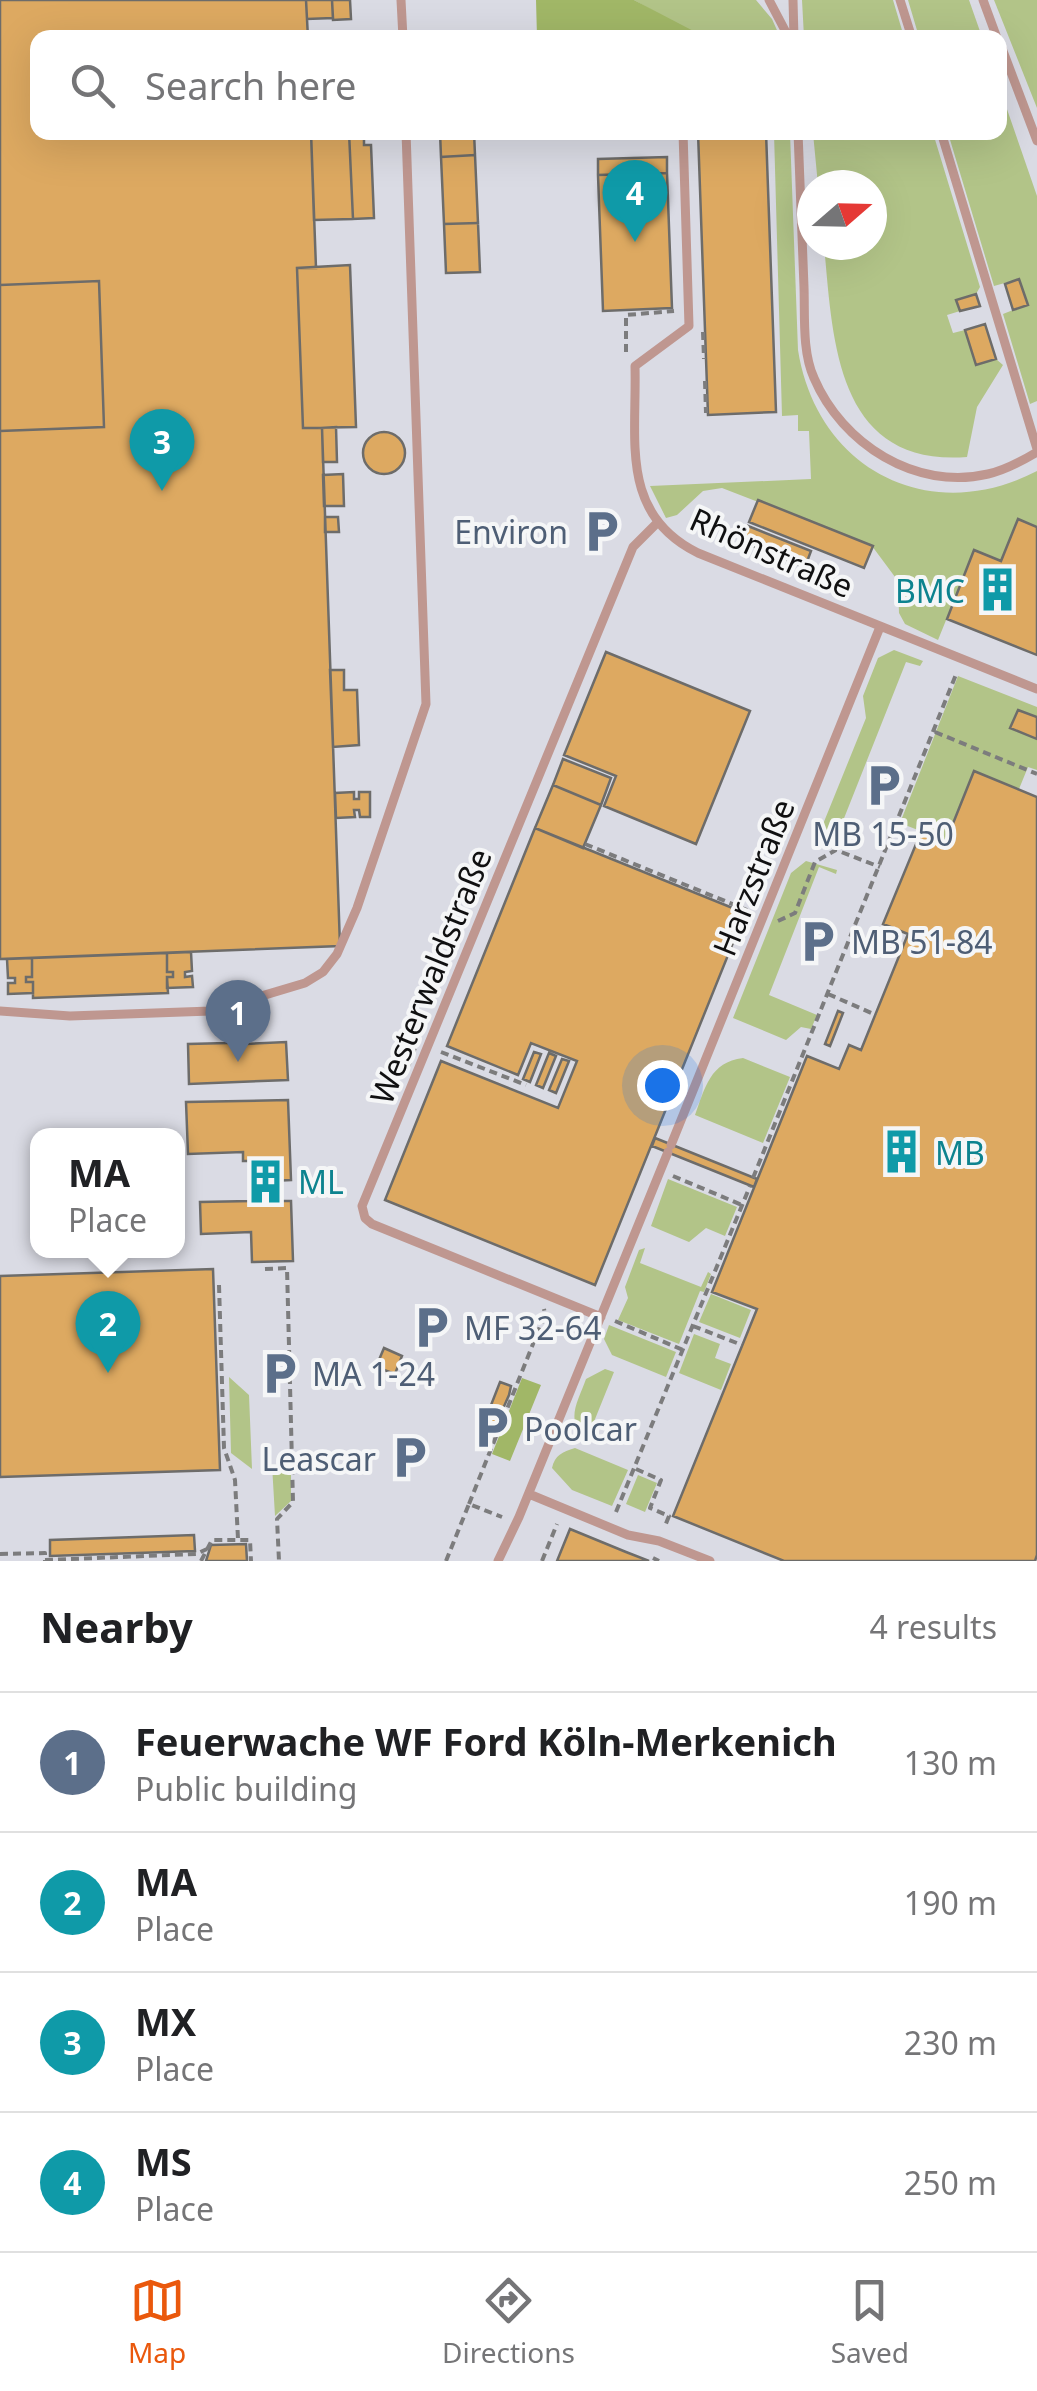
<!DOCTYPE html>
<html lang="en">
<head>
<meta charset="utf-8">
<style>
	body { margin:0; font-family:"Noto Sans",sans-serif; background:#f2f2f2; color:#202124 }
	.compass { position:absolute; left:797px; top:170px; width:90px; height:90px; border-radius:50%; background:#fff; box-shadow:0 10px 40px #0002; rotate:70deg }
	.you { position:absolute; left:662px; top:1085px; width:35px; height:35px; margin:-25px; border:8px solid #fff; border-radius:50%; background:#1a73e8; box-shadow:0 0 0 15px #1a73e833 }
	.badge { display:grid; place-items:center; width:65px; height:65px; border-radius:50%; background:#ea580c; color:#fff; font-size:32px; font-weight:700 }
	.pin { position:absolute; translate:-50% -82px; filter:drop-shadow(0 2px 5px #0008) }
	.pin::after { content:''; position:absolute; top:52px; width:35px; height:30px; background:inherit; clip-path:polygon(0 0,100% 0,50% 100%) }
	.popup { position:absolute; left:30px; top:1128px; width:155px; height:130px; box-sizing:border-box; display:grid; place-content:center; border-radius:20px; background:#fff; filter:drop-shadow(0 2px 8px #0005); font-size:32px; white-space:nowrap; color:#757577 }
	.popup b { font-size:38px; color:#202124 }
	.popup::after { content:''; position:absolute; left:50%; top:100%; margin-left:-20px; border:20px solid transparent; border-top-color:#fff }
	.list { margin:0; padding:0; list-style:none }
	h2 { display:flex; justify-content:space-between; align-items:center; height:130px; margin:0; padding:0 40px; font-size:42px }
	h2 small { font-size:32px; font-weight:400; color:#757577 }
	.list li { display:grid; grid-template-columns:65px 1fr auto; gap:30px; align-items:center; box-sizing:border-box; height:140px; padding:0 40px; border-top:2px solid #e0e0e0 }
	.list b { display:block; font-size:38px; white-space:nowrap }
	.list p { margin:0; font-size:32px; white-space:nowrap; color:#757577 }
	.list em { font-size:32px; font-style:normal; color:#757577 }
	.icon { flex:none; width:55px; height:55px; fill:none; stroke:currentColor; stroke-width:2; stroke-linecap:round; stroke-linejoin:round }
	.map { position:relative; flex:none; width:1037px; height:1561px; overflow:hidden }
	.search { position:absolute; background:#fff; box-shadow:0 10px 40px #0002; left:30px; right:30px; top:30px; height:110px; display:flex; align-items:center; gap:25px; box-sizing:border-box; padding:0 35px; border-radius:20px; color:#757577; font-size:38px }
	.sheet { height:690px; background:#fff }
	nav { display:flex; justify-content:space-around; align-items:center; box-sizing:border-box; height:140px; border-top:2px solid #e0e0e0; background:#fff; font-size:28px; color:#757577 }
	nav a { display:grid; justify-items:center; gap:5px }
	nav .on { color:#ea580c }
	.map>svg:first-child { display:block }
	.built { fill:#dadbe4; fill-rule:evenodd }
	.green { fill:#b2c488 }
	.forest { fill:#a1b767 }
	.building { fill:#dda961; stroke:#6d6c6a; stroke-width:2.5 }
	.lines { fill:none; stroke-linecap:round; stroke-linejoin:round }
	.path { stroke:#7c7c7d; stroke-width:4; stroke-dasharray:8 5; stroke-linecap:butt }
	.service { stroke:#bf9790; stroke-width:9 }
	.labels { text-anchor:middle; dominant-baseline:central; stroke-width:8; stroke-linejoin:round; paint-order:stroke }
	.service-label { font-size:32px; fill:#4e5e75; stroke:#f5f6f7; text-anchor:start }
	.street-label { font-size:32px; fill:#101011; stroke:#f5f6f7 }
	.culture-label { font-size:32px; fill:#0d838f; stroke:#f5f6f7; text-anchor:start }
</style>
</head>
<body>
<div class="map">
<svg width="1037" height="1561" viewBox="0 0 1037 1561">
	<rect width="100%" height="100%" fill="#e8e8ea"/>
	<path class="built" d="M 0,0 L 1037,0 L 1037,1561 L 0,1561 ZM 38,38 L 1000,38 L 1000,132 L 38,132 ZM 812,185 L 872,185 L 872,245 L 812,245 ZM 38,1136 L 178,1136 L 178,1250 L 38,1250 Z"/>
	<path class="green" d="M 634,0 L 756,0 L 772,19 L 780,37 L 700,37 Z
		M 802,0 L 893,0 L 904,37 L 804,37 Z
		M 908,0 L 969,0 L 982,37 L 919,37 Z
		M 994,0 L 1037,0 L 1037,108 Z
		M 1000,89 L 1037,196 L 1037,401 L 1030,404 L 1003,314 L 1028,304 L 1019,279 L 994,286 L 948,133 L 1000,132 Z
		M 774,133 L 790,133 L 798,350 C 817,470 930,527 1037,471 L 1037,527 L 1018,520 L 1001,561 L 974,551 L 938,640 L 905,624 L 899,613 L 898,581 L 872,546 L 722,488 L 703,491 L 677,515 L 666,518 L 650,486 L 811,479 L 809,431 L 798,431 L 798,415 L 782,416 Z
		M 813,133 L 933,133 L 980,287 L 976,294 L 957,300 L 960,311 L 947,315 L 953,333 L 965,330 L 976,365 L 996,359 L 1003,365 L 977,407 L 967,457 C 835,467 833,339 824,245 L 872,245 L 872,185 L 818,185 Z
		M 894,650 L 923,661 L 920,666 L 906,662 L 833,846 L 817,839 L 866,718 L 863,696 L 878,658 Z
		M 958,676 L 1037,707 L 1037,717 L 1010,728 L 1037,739 L 1037,770 L 1028,767 L 1019,789 L 974,772 L 946,841 L 900,823 Z
		M 806,861 L 837,870 L 836,874 L 819,867 L 769,995 L 817,1015 L 811,1029 L 801,1027 L 786,1040 L 733,1018 L 791,873 Z
		M 743,1058 L 790,1077 L 763,1143 L 695,1115 C 705,1088 710,1062 743,1058 Z
		M 668,1179 L 737,1207 L 725,1236 L 706,1228 L 689,1242 L 651,1226 Z
		M 645,1248 L 640,1263 L 701,1287 L 708,1272 L 711,1274 L 704,1292 L 700,1291 L 679,1344 L 618,1320 L 628,1298 L 625,1287 L 639,1250 Z
		M 711,1294 L 751,1310 L 740,1338 L 699,1322 Z
		M 609,1325 L 676,1352 L 666,1377 L 612,1355 L 604,1339 Z
		M 694,1334 L 720,1344 L 715,1358 L 731,1364 L 721,1390 L 679,1373 Z
		M 605,1369 L 614,1372 L 587,1439 C 564,1421 578,1402 586,1379 Z
		M 229,1377 L 249,1395 L 252,1469 L 231,1453 Z
		M 575,1448 L 628,1470 L 612,1506 L 572,1490 L 552,1468 C 555,1455 562,1452 575,1448 Z
		M 291,1464 L 291,1501 L 275,1516 L 272,1465 Z
		M 638,1475 L 657,1483 L 645,1512 L 626,1504 Z"/>
	<path class="forest" d="M 536,0 L 634,0 L 703,36 L 537,37 Z
		M 522,1378 L 541,1385 L 510,1461 L 492,1454 Z"/>
	<path class="building" d="M 0,0 L 306,0 L 308,38 L 38,38 L 38,132 L 311,132 L 316,268 L 297,268 L 303,428 L 322,428 L 340,946 L 0,959 L 0,431 L 104,427 L 99,281 L 0,285 Z
		M 306,0 L 332,0 L 333,18 L 307,19 Z
		M 332,0 L 350,0 L 351,19 L 333,20 Z
		M 311,132 L 349,132 L 353,219 L 314,220 Z
		M 349,132 L 364,132 L 364,145 L 371,145 L 374,218 L 353,219 Z
		M 440,132 L 474,132 L 475,155 L 441,157 Z
		M 698,132 L 766,132 L 776,412 L 708,415 Z
		M 475,155 L 478,223 L 444,224 L 441,157 Z
		M 667,157 L 667,173 L 598,175 L 598,159 Z
		M 667,173 L 672,308 L 603,311 L 598,175 Z
		M 478,223 L 480,272 L 446,273 L 444,224 Z
		M 350,265 L 356,427 L 303,428 L 297,268 Z
		M 1019,279 L 1028,305 L 1013,310 L 1005,284 Z
		M 99,281 L 104,427 L 0,431 L 0,285 Z
		M 976,294 L 980,306 L 960,311 L 956,300 Z
		M 985,324 L 996,359 L 976,365 L 965,330 Z
		M 336,427 L 337,462 L 323,462 L 322,428 Z
		M363 453a21 21 0 1 1 42 0a21 21 0 1 1-42 0Z
		M 343,474 L 344,506 L 324,506 L 323,475 Z
		M 758,500 L 873,546 L 864,568 L 749,522 Z
		M 325,517 L 338,517 L 339,532 L 325,532 Z
		M 1018,519 L 1037,527 L 1037,655 L 947,619 L 974,550 L 1001,561 Z
		M 748,526 L 811,551 L 805,567 L 742,542 Z
		M 606,652 L 750,711 L 696,844 L 604,806 L 616,776 L 564,755 Z
		M 330,670 L 344,670 L 344,690 L 357,690 L 359,745 L 333,747 Z
		M 1018,710 L 1037,717 L 1037,739 L 1010,728 Z
		M 563,759 L 611,778 L 601,805 L 553,785 Z
		M 974,771 L 1037,797 L 1037,1555 L 1035,1561 L 784,1561 L 673,1516 L 757,1309 L 712,1292 L 807,1056 L 839,1069 L 849,1045 L 861,1050 L 908,934 L 883,924 L 921,832 L 946,841 Z
		M 553,785 L 601,805 L 583,848 L 535,828 Z
		M 354,792 L 354,799 L 359,799 L 359,792 L 370,792 L 370,817 L 360,817 L 359,810 L 354,810 L 355,817 L 336,818 L 335,793 Z
		M 535,828 L 745,913 L 595,1285 L 385,1200 L 441,1061 L 558,1108 L 577,1061 L 531,1043 L 518,1075 L 447,1046 Z
		M 191,952 L 192,971 L 185,972 L 185,977 L 192,976 L 193,987 L 167,988 L 167,977 L 173,977 L 173,972 L 167,972 L 167,953 Z
		M 167,953 L 167,972 L 173,972 L 173,977 L 167,977 L 168,993 L 33,998 L 33,982 L 26,982 L 26,977 L 32,977 L 32,958 Z
		M 32,958 L 32,977 L 26,977 L 26,982 L 33,982 L 33,993 L 8,994 L 8,983 L 15,983 L 15,978 L 8,978 L 7,959 Z
		M 838,1011 L 843,1013 L 830,1046 L 825,1044 Z
		M 234,1038 L 246,1044 L 286,1042 L 288,1080 L 189,1084 L 188,1044 L 228,1043 Z
		M 403,1045 L 415,1050 L 407,1072 L 394,1067 Z
		M 534,1052 L 541,1054 L 530,1082 L 523,1079 Z
		M 549,1053 L 556,1056 L 543,1088 L 536,1085 Z
		M 562,1059 L 569,1061 L 556,1093 L 549,1090 Z
		M 288,1100 L 291,1180 L 271,1181 L 271,1201 L 291,1201 L 293,1261 L 252,1262 L 251,1232 L 201,1234 L 200,1202 L 251,1201 L 249,1161 L 243,1161 L 243,1152 L 188,1154 L 186,1102 Z
		M 655,1138 L 757,1179 L 754,1187 L 652,1146 Z
		M 213,1269 L 220,1470 L 0,1477 L 0,1276 Z
		M 384,1348 L 402,1356 L 395,1374 L 376,1367 Z
		M 500,1382 L 511,1386 L 509,1395 L 487,1445 L 477,1441 Z
		M 570,1529 L 626,1552 L 649,1561 L 557,1561 Z
		M 194,1535 L 195,1551 L 50,1556 L 50,1540 Z
		M 246,1544 L 247,1561 L 206,1561 L 211,1545 Z"/>
	<g class="lines">
		<path class="path" d="M 703,332 L 704,359
			M 626,352 L 626,315 L 674,311
			M 705,381 L 706,413
			M 935,732 L 1037,774
			M 585,844 L 747,910
			M 778,921 L 795,913 L 815,862 L 836,850 L 880,867
			M 828,994 L 876,1015
			M 441,1052 L 526,1085
			M 673,1176 L 742,1205
			M 753,1178 L 957,672
			M 265,1269 L 287,1268 L 293,1502 L 277,1519 L 279,1561
			M 219,1285 L 224,1448 L 235,1480 L 238,1539
			M 615,1321 L 683,1350
			M 693,1326 L 742,1345
			M 636,1469 L 661,1480 L 650,1508 L 669,1516 L 665,1526
			M 469,1504 L 545,1314 L 544,1309
			M 616,1512 L 750,1186
			M 0,1554 L 45,1553 L 45,1561
			M 653,1558 L 659,1561
			M 45,1560 L 196,1554 L 207,1549
			M 201,1561 L 212,1540 L 250,1540 L 251,1561
			M 446,1561 L 469,1504 L 502,1517
			M 542,1561 L 557,1524"/>
		<path class="service" d="M 401,0 L 403,38
			M 769,0 L 789,38
			M 793,0 L 794,38
			M 900,0 L 912,38
			M 983,0 L 997,38
			M 1000,43 L 1037,141
			M 683,132 L 689,326 L 635,366 C 637,440 619,514 698,553 L 1037,689
			M 798,132 C 800,184 802,235 804,287 C 805,315 802,352 814,378 C 842,444 916,491 988,474 C 1006,470 1022,461 1037,452
			M 941,132 L 1037,449
			M 0,1011 L 70,1016 L 211,1011 L 305,983 L 323,972 L 337,954 L 357,908 L 426,704 L 406,132
			M 671,1145 L 880,627
			M 601,1317 L 372,1224 L 365,1218 L 362,1206 L 633,547 L 657,523
			M 529,1494 L 628,1535 L 659,1541 L 710,1561
			M 498,1561 L 519,1517 L 668,1152"/>
	</g>
	<defs>
		<symbol id="parking-bare" viewBox="-9 -9 18 18"><path d="M-3.5-5.5H1a3.5 3.5 0 0 1 0 7H-1V5.5H-3.5ZM-1-3.4V-.6H.8a1.4 1.4 0 0 0 0-2.8Z" fill="#5c6f8a" stroke="#f5f6f7" stroke-width="2.5" paint-order="stroke"/></symbol>
		<symbol id="building-bare" viewBox="-9 -9 18 18"><path d="M-4-6H4V6H1V3H-1V6H-4ZM-2.5-4.3h1.7v1.8h-1.7ZM.8-4.3h1.7v1.8H.8ZM-2.5-1h1.7V.8h-1.7ZM.8-1h1.7V.8H.8Z" fill="#0f9aa8" stroke="#f5f6f7" stroke-width="2.5" paint-order="stroke"/></symbol>
	</defs>
	<g fill-rule="evenodd">
		<use href="#parking-bare" x="570" y="500" width="63" height="63"/>
		<use href="#building-bare" x="966" y="558" width="63" height="63"/>
		<use href="#parking-bare" x="852" y="754" width="63" height="63"/>
		<use href="#parking-bare" x="786" y="910" width="63" height="63"/>
		<use href="#building-bare" x="870" y="1120" width="63" height="63"/>
		<use href="#building-bare" x="234" y="1150" width="63" height="63"/>
		<use href="#parking-bare" x="400" y="1296" width="63" height="63"/>
		<use href="#parking-bare" x="248" y="1342" width="63" height="63"/>
		<use href="#parking-bare" x="460" y="1396" width="63" height="63"/>
		<use href="#parking-bare" x="378" y="1426" width="63" height="63"/>
	</g>
	<g class="labels">
		<g class="service-label">
			<text x="568" y="531" text-anchor="end">Environ</text>
			<text x="883" y="833" text-anchor="middle">MB 15-50</text>
			<text x="851" y="941">MB 51-84</text>
			<text x="464" y="1327">MF 32-64</text>
			<text x="312" y="1373">MA 1-24</text>
			<text x="524" y="1428">Poolcar</text>
			<text x="376" y="1458" text-anchor="end">Leascar</text>
		</g>
		<g class="street-label">
			<text transform="translate(772 552) rotate(24)">Rhönstraße</text>
			<text transform="translate(753 877) rotate(-68)">Harzstraße</text>
			<text transform="translate(430 976) rotate(-68)">Westerwaldstraße</text>
		</g>
		<g class="culture-label">
			<text x="965" y="590" text-anchor="end">BMC</text>
			<text x="935" y="1152">MB</text>
			<text x="298" y="1181">ML</text>
		</g>
	</g>
</svg>
<svg class="compass" viewBox="-18 -18 36 36"><path d="M0-13l5 13h-10z" fill="#e53935"/><path d="M0 13l5-13h-10z" fill="#757577"/></svg>
<div class="you"></div>
<div class="pin badge" style="left:238px;top:1062px;background:#5c6f8a">1</div>
<div class="pin badge" style="left:108px;top:1373px;background:#0f9aa8">2</div>
<div class="popup"><b>MA</b>Place</div>
<div class="pin badge" style="left:162px;top:491px;background:#0f9aa8">3</div>
<div class="pin badge" style="left:635px;top:242px;background:#0f9aa8">4</div>
<div class="search"><svg class="icon" aria-label="search" viewBox="0 0 24 24"><circle cx="10" cy="10" r="6"/><path d="M15 15l6 6"/></svg>Search here</div>
</div>
<section class="sheet">
<h2>Nearby<small>4 results</small></h2>
<ul class="list">
<li><span class="badge" style="background:#5c6f8a">1</span><div><b>Feuerwache WF Ford Köln-Merkenich</b><p>Public building</p></div><em>130 m</em></li>
<li><span class="badge" style="background:#0f9aa8">2</span><div><b>MA</b><p>Place</p></div><em>190 m</em></li>
<li><span class="badge" style="background:#0f9aa8">3</span><div><b>MX</b><p>Place</p></div><em>230 m</em></li>
<li><span class="badge" style="background:#0f9aa8">4</span><div><b>MS</b><p>Place</p></div><em>250 m</em></li>
</ul>
</section>
<nav>
<a class="on"><svg class="icon" aria-label="map" viewBox="0 0 24 24"><path d="M3 6l6-2 6 2 6-2v14l-6 2-6-2-6 2zM9 4v14M15 6v14"/></svg>Map</a>
<a><svg class="icon" aria-label="directions" viewBox="0 0 24 24"><path d="M12 3l9 9-9 9-9-9zM9 14v-3h6M13 9l2 2-2 2"/></svg>Directions</a>
<a><svg class="icon" aria-label="saved" viewBox="0 0 24 24"><path d="M7 4h10v16l-5-4-5 4z"/></svg>Saved</a>
</nav>
</body>
</html>
